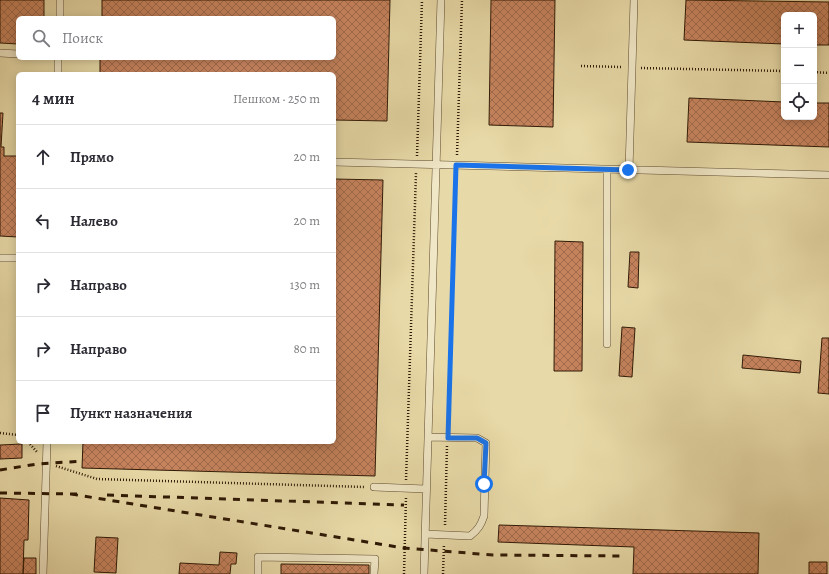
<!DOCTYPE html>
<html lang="ru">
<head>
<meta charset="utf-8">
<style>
	body { margin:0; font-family:Alegreya,serif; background:#f7f7f7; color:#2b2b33 }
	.controls { position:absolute; right:12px; top:12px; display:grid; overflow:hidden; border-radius:6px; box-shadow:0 2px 10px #0003 }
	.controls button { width:36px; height:36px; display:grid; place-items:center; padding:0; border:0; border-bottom:1px solid #e1e1e2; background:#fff; color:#2b2b33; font:20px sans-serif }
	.stop { position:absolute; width:12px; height:12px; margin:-9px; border:3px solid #1a73e8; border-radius:50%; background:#fff }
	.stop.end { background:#1a73e8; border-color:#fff; box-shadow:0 1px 4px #0008 }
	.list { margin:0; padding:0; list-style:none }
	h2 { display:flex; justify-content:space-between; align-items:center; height:52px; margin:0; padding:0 16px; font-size:17px }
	h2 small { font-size:13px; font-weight:400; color:#7c7c81 }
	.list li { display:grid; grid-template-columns:26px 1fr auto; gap:12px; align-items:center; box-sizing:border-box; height:64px; padding:0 16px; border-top:1px solid #e1e1e2 }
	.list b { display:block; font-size:15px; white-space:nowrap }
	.list em { font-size:13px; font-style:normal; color:#7c7c81 }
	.icon { flex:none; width:22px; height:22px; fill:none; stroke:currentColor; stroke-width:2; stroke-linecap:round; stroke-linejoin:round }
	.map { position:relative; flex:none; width:829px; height:574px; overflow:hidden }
	.search { position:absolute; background:#fff; box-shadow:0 2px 10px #0003; left:16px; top:16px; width:320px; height:44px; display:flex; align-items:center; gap:10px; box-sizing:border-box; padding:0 14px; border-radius:6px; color:#7c7c81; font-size:15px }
	.panel { position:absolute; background:#fff; box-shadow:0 2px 10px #0003; left:16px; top:72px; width:320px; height:372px; border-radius:6px }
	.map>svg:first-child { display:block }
	.building { fill:url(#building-cross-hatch); stroke:#2f1905 }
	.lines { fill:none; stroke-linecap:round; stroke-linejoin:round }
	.service-casing { stroke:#5d492e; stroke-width:8 }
	.path { stroke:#2f1905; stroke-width:2.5; stroke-dasharray:1 2; stroke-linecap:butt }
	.service { stroke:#f0e7c6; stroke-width:7 }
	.rail { stroke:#2f1905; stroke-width:3; stroke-dasharray:7 7; stroke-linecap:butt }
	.route { stroke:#1a73e8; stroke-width:5 }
</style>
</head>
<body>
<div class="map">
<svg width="829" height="574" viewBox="0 0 829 574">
	<defs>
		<pattern id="building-cross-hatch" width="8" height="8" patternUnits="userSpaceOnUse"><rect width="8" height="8" fill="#c7845f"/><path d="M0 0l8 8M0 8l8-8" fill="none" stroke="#a26b4c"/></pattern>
	</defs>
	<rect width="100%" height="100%" fill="#e8daa8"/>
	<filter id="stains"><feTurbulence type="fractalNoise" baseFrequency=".005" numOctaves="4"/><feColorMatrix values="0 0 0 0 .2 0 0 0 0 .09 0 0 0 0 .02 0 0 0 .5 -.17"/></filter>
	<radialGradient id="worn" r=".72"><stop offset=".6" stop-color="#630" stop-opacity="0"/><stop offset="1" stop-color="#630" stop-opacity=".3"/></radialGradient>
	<path class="building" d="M 0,0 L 44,0 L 44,18 L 18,18 L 18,44 L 0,43 Z
		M 102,0 L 390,0 L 387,121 L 334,120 L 334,74 L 100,74 L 100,58 L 334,58 L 334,18 L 102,18 Z
		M 491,0 L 555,0 L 553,127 L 489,125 Z
		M 686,0 L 829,2 L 829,45 L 814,45 L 814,15 L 784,15 L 784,44 L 684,40 Z
		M 689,98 L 784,102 L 784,117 L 814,117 L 814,103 L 829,103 L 829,147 L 687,142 Z
		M 0,113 L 3,113 L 1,147 L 4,147 L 4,156 L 18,156 L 18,237 L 0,236 Z
		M 334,179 L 383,180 L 375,476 L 82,468 L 83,442 L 334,442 Z
		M 555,241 L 583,242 L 582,371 L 554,371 Z
		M 630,252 L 639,252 L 638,288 L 628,287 Z
		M 622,327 L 635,328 L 632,377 L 619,376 Z
		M 822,338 L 829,338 L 829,394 L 818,393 Z
		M 743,355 L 801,361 L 800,373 L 742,368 Z
		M 22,444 L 22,458 L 0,459 L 0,445 Z
		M 0,498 L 29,500 L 28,540 L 24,540 L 23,574 L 0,574 Z
		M 499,525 L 759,533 L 758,574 L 633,574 L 634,547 L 498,542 Z
		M 96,537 L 118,538 L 116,573 L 94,572 Z
		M 220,552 L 237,553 L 236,564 L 231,564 L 230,574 L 179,574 L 180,563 L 219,565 Z
		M 24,558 L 36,558 L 36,574 L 23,574 Z
		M 809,562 L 827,562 L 827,574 L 809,574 Z
		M 281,564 L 369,565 L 369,574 L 281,574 Z"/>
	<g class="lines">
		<defs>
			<path id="service" d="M 60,18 L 60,0
				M 0,53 L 18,54
				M 58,74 L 58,58
				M 334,162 L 829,175
				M 629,170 L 634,0
				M 0,258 L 18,258
				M 607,344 L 607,170
				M 374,487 L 426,489
				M 425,534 L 470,536 C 478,530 481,525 484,516 L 486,443 L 477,438 L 428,437
				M 43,574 L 47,442
				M 258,574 L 258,557 L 375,559 L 374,574
				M 424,574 L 441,0"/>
		</defs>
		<use href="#service" class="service-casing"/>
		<path class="path" d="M 581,66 L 622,67
			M 641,68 L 784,71
			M 814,72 L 829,73
			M 457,155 L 462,0
			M 417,156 L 422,0
			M 448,427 L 456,174
			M 0,433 L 18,435
			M 28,442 L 37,452
			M 56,466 L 97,479 L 365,487
			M 406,480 L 416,173
			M 445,525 L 447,446
			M 404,574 L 406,497
			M 443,574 L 444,544"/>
		<use href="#service" class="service"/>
		<path class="rail" d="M 0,470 L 37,464 L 83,461
			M 0,493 L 77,494
			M 71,494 L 404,548 L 493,555 L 625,556
			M 107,495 L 404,505"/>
	</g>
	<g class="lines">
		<path class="route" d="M 484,484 L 486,443 L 477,438 L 448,438 L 456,165 L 628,170"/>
	</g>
	<rect width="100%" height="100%" filter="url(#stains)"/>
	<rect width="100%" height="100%" fill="url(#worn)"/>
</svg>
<div class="controls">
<button>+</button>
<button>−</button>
<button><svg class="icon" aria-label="locate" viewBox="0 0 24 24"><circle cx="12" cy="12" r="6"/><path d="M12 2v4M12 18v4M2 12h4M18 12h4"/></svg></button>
</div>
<div class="stop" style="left:484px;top:484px"></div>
<div class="stop end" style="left:628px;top:170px"></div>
<div class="search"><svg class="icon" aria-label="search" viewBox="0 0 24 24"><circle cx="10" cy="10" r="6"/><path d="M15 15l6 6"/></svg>Поиск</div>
<section class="panel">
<h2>4 мин<small>Пешком · 250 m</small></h2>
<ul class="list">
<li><svg class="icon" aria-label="ahead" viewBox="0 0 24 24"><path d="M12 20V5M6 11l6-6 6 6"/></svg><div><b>Прямо</b></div><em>20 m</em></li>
<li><svg class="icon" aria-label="left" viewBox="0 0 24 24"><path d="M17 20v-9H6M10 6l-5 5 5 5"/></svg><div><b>Налево</b></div><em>20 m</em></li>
<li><svg class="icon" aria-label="right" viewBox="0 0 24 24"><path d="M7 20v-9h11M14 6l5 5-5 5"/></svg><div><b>Направо</b></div><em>130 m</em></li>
<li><svg class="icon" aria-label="right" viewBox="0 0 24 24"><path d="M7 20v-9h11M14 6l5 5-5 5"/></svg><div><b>Направо</b></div><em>80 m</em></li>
<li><svg class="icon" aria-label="arrive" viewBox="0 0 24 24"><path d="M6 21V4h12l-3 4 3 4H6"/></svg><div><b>Пункт назначения</b></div></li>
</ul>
</section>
</div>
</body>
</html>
